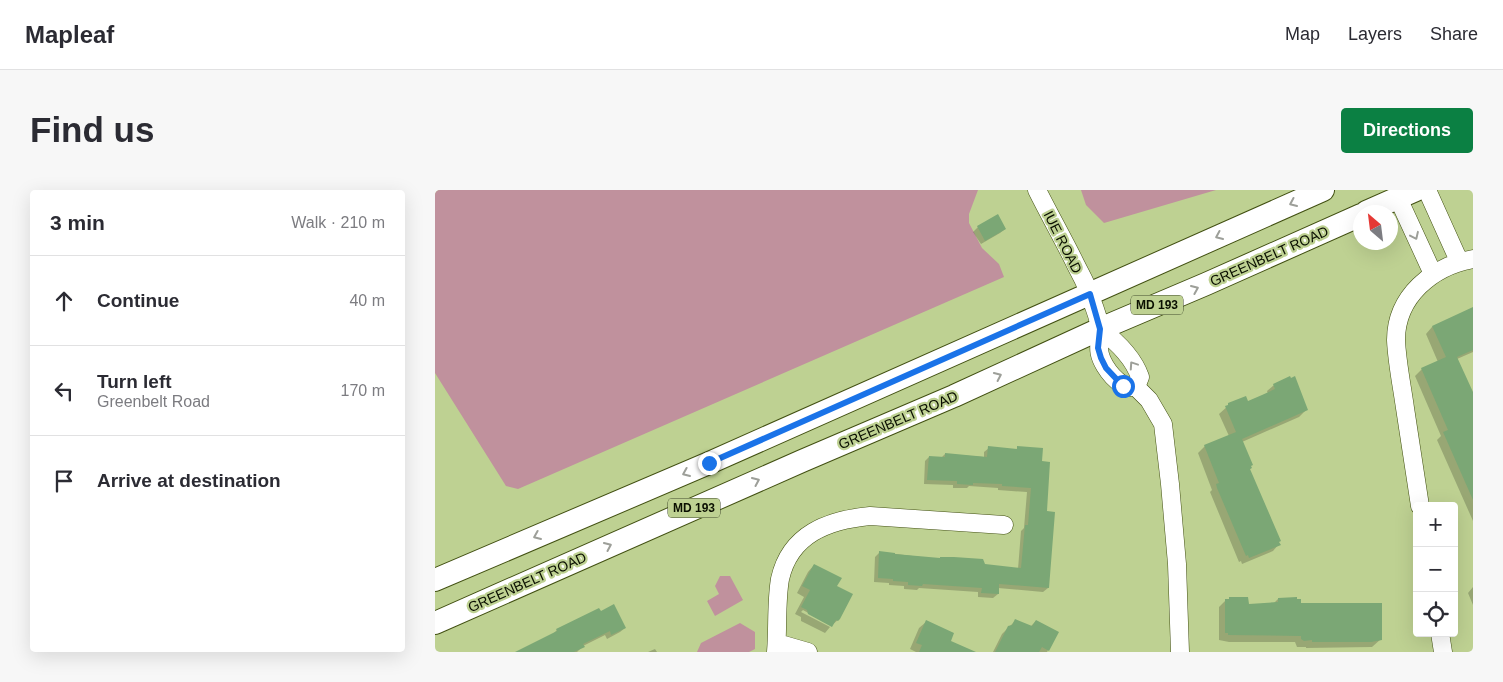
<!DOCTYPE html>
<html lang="en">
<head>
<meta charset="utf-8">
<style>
	body { margin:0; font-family:Arial,sans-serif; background:#f7f7f7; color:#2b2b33 }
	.controls { position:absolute; right:15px; bottom:15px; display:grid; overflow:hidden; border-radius:5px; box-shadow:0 5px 20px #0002 }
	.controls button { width:45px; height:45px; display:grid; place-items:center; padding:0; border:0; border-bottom:1px solid #e1e1e2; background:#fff; color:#2b2b33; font:25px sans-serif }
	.compass { position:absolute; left:918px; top:15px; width:45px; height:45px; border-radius:50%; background:#fff; box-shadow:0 5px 20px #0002; rotate:332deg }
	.stop { position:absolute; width:15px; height:15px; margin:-11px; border:4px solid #1a73e8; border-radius:50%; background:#fff }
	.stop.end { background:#1a73e8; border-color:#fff; box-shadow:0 1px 5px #0008 }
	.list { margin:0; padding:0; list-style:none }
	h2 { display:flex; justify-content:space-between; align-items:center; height:65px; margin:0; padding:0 20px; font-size:21px }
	h2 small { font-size:16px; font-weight:400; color:#7c7c81 }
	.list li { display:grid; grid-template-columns:32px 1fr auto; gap:15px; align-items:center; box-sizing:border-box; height:90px; padding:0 20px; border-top:1px solid #e1e1e2 }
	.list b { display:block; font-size:19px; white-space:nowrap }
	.list p { margin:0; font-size:16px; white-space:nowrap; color:#7c7c81 }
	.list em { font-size:16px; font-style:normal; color:#7c7c81 }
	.icon { flex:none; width:28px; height:28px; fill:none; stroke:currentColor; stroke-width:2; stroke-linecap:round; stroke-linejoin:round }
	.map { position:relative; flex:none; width:1038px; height:462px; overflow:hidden; border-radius:5px }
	header { display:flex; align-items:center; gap:30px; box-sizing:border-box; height:70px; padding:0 25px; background:#fff; border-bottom:1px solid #e1e1e2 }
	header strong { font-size:24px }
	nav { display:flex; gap:28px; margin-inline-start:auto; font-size:18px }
	.intro { display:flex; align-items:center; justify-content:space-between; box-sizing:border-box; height:120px; padding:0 30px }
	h1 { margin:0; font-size:35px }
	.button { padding:12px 22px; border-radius:5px; background:#0b8043; color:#fff; font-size:18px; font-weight:700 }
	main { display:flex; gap:30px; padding:0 30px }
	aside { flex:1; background:#fff; border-radius:5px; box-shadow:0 5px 20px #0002 }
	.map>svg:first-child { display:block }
	.green { fill:#c0919d }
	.shadow { fill:#0003 }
	.building { fill:#7ba775 }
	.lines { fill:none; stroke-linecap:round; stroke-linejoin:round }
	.minor-casing { stroke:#425012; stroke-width:19 }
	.major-casing { stroke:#425012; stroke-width:24 }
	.minor { stroke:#fff; stroke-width:18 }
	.major { stroke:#fff; stroke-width:22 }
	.oneway { stroke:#9d9f99 }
	.route { stroke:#1a73e8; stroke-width:6 }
	.labels { text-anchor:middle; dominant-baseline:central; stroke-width:4.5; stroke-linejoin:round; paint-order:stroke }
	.shield { fill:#bed192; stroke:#40492c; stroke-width:1 }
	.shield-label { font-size:12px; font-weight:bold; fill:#0a0f00 }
	.street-label { font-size:14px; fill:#0a0f00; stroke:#bed192 }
</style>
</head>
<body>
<header>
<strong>Mapleaf</strong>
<nav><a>Map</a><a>Layers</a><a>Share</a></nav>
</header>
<div class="intro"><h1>Find us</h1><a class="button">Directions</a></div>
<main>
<aside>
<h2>3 min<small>Walk · 210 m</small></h2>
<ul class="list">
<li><svg class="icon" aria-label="ahead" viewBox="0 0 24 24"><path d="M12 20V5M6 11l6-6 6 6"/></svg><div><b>Continue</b></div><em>40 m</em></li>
<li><svg class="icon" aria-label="left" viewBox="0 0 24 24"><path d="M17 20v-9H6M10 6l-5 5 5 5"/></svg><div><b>Turn left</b><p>Greenbelt Road</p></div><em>170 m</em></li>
<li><svg class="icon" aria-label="arrive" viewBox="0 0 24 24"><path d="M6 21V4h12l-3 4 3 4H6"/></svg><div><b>Arrive at destination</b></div></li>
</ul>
</aside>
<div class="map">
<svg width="1038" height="462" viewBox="0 0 1038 462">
	<rect width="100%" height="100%" fill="#bed192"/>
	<path class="green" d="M 0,0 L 543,0 L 534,24 L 534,33 L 547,58 L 564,74 L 569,87 L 83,299 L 71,296 L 0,183 Z
		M 646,0 L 781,0 L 669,33 L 651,15 Z
		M 285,386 L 295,386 L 308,410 L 280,426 L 272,411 L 284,404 L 280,396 Z
		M 305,433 L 320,442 L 320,459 L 314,462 L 262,462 L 266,453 Z"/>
	<path class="shadow" d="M 543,37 L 570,39 L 565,43 L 546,54 L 538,42 Z
		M 1038,119 L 1038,162 L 1022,169 L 1038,205 L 1038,331 L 1002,250 L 1006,246 L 980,186 L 987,179 L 1003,172 L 991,144 L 997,137 Z
		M 839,195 L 871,220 L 864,227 L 807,252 L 816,278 L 814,280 L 844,354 L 838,361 L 807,374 L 806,371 L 804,372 L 775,302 L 777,300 L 763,263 L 770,256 L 794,246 L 784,224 L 794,215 L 812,212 L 833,204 L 832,201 Z
		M 554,258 L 580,260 L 583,258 L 606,272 L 611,323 L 613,398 L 608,402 L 563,398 L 563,404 L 558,408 L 543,407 L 543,402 L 484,398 L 482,400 L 469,399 L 469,396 L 454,395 L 454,393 L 439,392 L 440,367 L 445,362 L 583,379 L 586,341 L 589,338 L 592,302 L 563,300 L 563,298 L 534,296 L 532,298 L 518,298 L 518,295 L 489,294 L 490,271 L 494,267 L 506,268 L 510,264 L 549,267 L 549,262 Z
		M 379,375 L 401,396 L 404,429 L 396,436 L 368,420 L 366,422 L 395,437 L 390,443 L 366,431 L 366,427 L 360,424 L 369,407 L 362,403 L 373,382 Z
		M 1038,397 L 1038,415 L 1033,403 Z
		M 843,409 L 865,414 L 946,449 L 937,457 L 871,458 L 871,457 L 862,457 L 860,452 L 794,452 L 784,450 L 784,417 L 791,410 L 812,415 L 839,413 Z
		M 581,430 L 595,437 L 601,431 L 622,443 L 612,462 L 558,462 L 567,444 Z
		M 491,432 L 514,452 L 525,462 L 481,462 L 475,459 L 484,438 Z
		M 190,438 L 185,442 L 172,449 L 170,445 L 148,456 L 142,462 L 88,462 L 118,444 L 122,440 Z
		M 220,459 L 222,462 L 213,462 Z"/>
	<path class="building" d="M 563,24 L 571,39 L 550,51 L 542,36 Z
		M 1038,117 L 1038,160 L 1022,167 L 1038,202 L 1038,310 L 1008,242 L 1013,240 L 986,178 L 1011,167 L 997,136 Z
		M 855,186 L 856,188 L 860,186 L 873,220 L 807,249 L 818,275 L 816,276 L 817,278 L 815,279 L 846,351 L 844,352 L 846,355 L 814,368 L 813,365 L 811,366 L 782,298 L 781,294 L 784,293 L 769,255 L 801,242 L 790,216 L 793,215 L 793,213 L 811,206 L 813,211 L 827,205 L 840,199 L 838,194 Z
		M 553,256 L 582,259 L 582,256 L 608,258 L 607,271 L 615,272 L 612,321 L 620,322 L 614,398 L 564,394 L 564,404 L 546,403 L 547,398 L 488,394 L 487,396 L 473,395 L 473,392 L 458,391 L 458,389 L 443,388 L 444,361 L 460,363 L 460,364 L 505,368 L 505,367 L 519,367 L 548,369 L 550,374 L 586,378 L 590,335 L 593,335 L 596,298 L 567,296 L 567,294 L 538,293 L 538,295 L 522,294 L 522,291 L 492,290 L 494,266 L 510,267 L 510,263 L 552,267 Z
		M 379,374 L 407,388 L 402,396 L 418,404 L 405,429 L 403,431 L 401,430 L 397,437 L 373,424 L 372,420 L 366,417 L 375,400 L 367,396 Z
		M 794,407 L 813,407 L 814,414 L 843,412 L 843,408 L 862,407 L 862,409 L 866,409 L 866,413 L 947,413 L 947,450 L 936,452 L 877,452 L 877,450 L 869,451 L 866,449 L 866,446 L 793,445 L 793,443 L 790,443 L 790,409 L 794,409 Z
		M 179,414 L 191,438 L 176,445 L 175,441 L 148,454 L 150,457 L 139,462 L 80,462 L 122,441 L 121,439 L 164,418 L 166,421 Z
		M 580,429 L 597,436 L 601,430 L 624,442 L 614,461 L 607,457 L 604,462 L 560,462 L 573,436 L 577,435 Z
		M 491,430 L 519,443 L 516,451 L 541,462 L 484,462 L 487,455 L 481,453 Z"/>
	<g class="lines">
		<defs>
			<path id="minor" d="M 602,0 C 614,24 627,47 639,71 C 644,82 652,94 655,106 C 659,116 664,128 665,139 C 666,155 660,159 670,176 C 676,186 698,211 705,187 C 698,167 681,151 665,139
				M 992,0 L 1024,71
				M 963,8 L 998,84
				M 699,195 L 714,210 L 728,234 L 735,294 L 742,374 L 745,462
				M 985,316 C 980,283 975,250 970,218 C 967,196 962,173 961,150 C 961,106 998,76 1038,69
				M 1005,443 L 1008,462
				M 342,453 L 373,462
				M 341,462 C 343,439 341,412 345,389 C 355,344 393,330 435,326 L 569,335"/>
			<path id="major" d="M 931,22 L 981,0
				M 0,390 L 274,273 L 888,0
				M 0,433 L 367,271 L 519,206 L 665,139 L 771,94 L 926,25"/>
		</defs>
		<use href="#minor" class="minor-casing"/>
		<use href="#major" class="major-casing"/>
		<use href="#minor" class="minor"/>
		<use href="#major" class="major"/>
	</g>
	<defs><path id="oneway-chevron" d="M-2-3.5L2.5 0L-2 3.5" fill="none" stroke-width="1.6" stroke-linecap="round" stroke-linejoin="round" transform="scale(1.25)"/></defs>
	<g class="oneway">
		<use href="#oneway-chevron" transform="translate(858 13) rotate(156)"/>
		<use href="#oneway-chevron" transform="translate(784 46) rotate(156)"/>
		<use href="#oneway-chevron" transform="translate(980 46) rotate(65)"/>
		<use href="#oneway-chevron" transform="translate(760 99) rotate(-23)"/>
		<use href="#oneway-chevron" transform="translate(698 175) rotate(-124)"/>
		<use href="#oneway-chevron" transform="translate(563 186) rotate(-25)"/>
		<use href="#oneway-chevron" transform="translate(251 283) rotate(157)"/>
		<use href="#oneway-chevron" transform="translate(321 291) rotate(-24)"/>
		<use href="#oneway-chevron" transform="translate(102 346) rotate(157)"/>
		<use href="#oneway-chevron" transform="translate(173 356) rotate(-24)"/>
	</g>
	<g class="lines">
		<path class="route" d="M 274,273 L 655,104 L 665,139 L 663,158 L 666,168 L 671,178 L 688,196"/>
	</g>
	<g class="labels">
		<g class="shield">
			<rect x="696" y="105.5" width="52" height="19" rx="4"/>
			<rect x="233" y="308.5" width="52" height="19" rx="4"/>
		</g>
		<g class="shield-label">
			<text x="722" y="115">MD 193</text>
			<text x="259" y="318">MD 193</text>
		</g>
		<g class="street-label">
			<text transform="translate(628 52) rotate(63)">IUE ROAD</text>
			<text transform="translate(834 66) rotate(-24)">GREENBELT ROAD</text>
			<text transform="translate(463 230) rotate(-23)">GREENBELT ROAD</text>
			<text transform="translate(92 392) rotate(-24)">GREENBELT ROAD</text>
		</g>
	</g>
</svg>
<div class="controls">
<button>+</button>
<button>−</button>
<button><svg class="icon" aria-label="locate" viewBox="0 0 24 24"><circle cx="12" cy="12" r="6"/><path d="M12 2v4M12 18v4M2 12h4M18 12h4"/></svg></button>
</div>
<svg class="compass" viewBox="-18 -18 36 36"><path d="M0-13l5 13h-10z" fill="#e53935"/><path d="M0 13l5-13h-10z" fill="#7c7c81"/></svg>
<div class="stop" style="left:688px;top:196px"></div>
<div class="stop end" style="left:274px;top:273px"></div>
</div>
</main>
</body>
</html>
